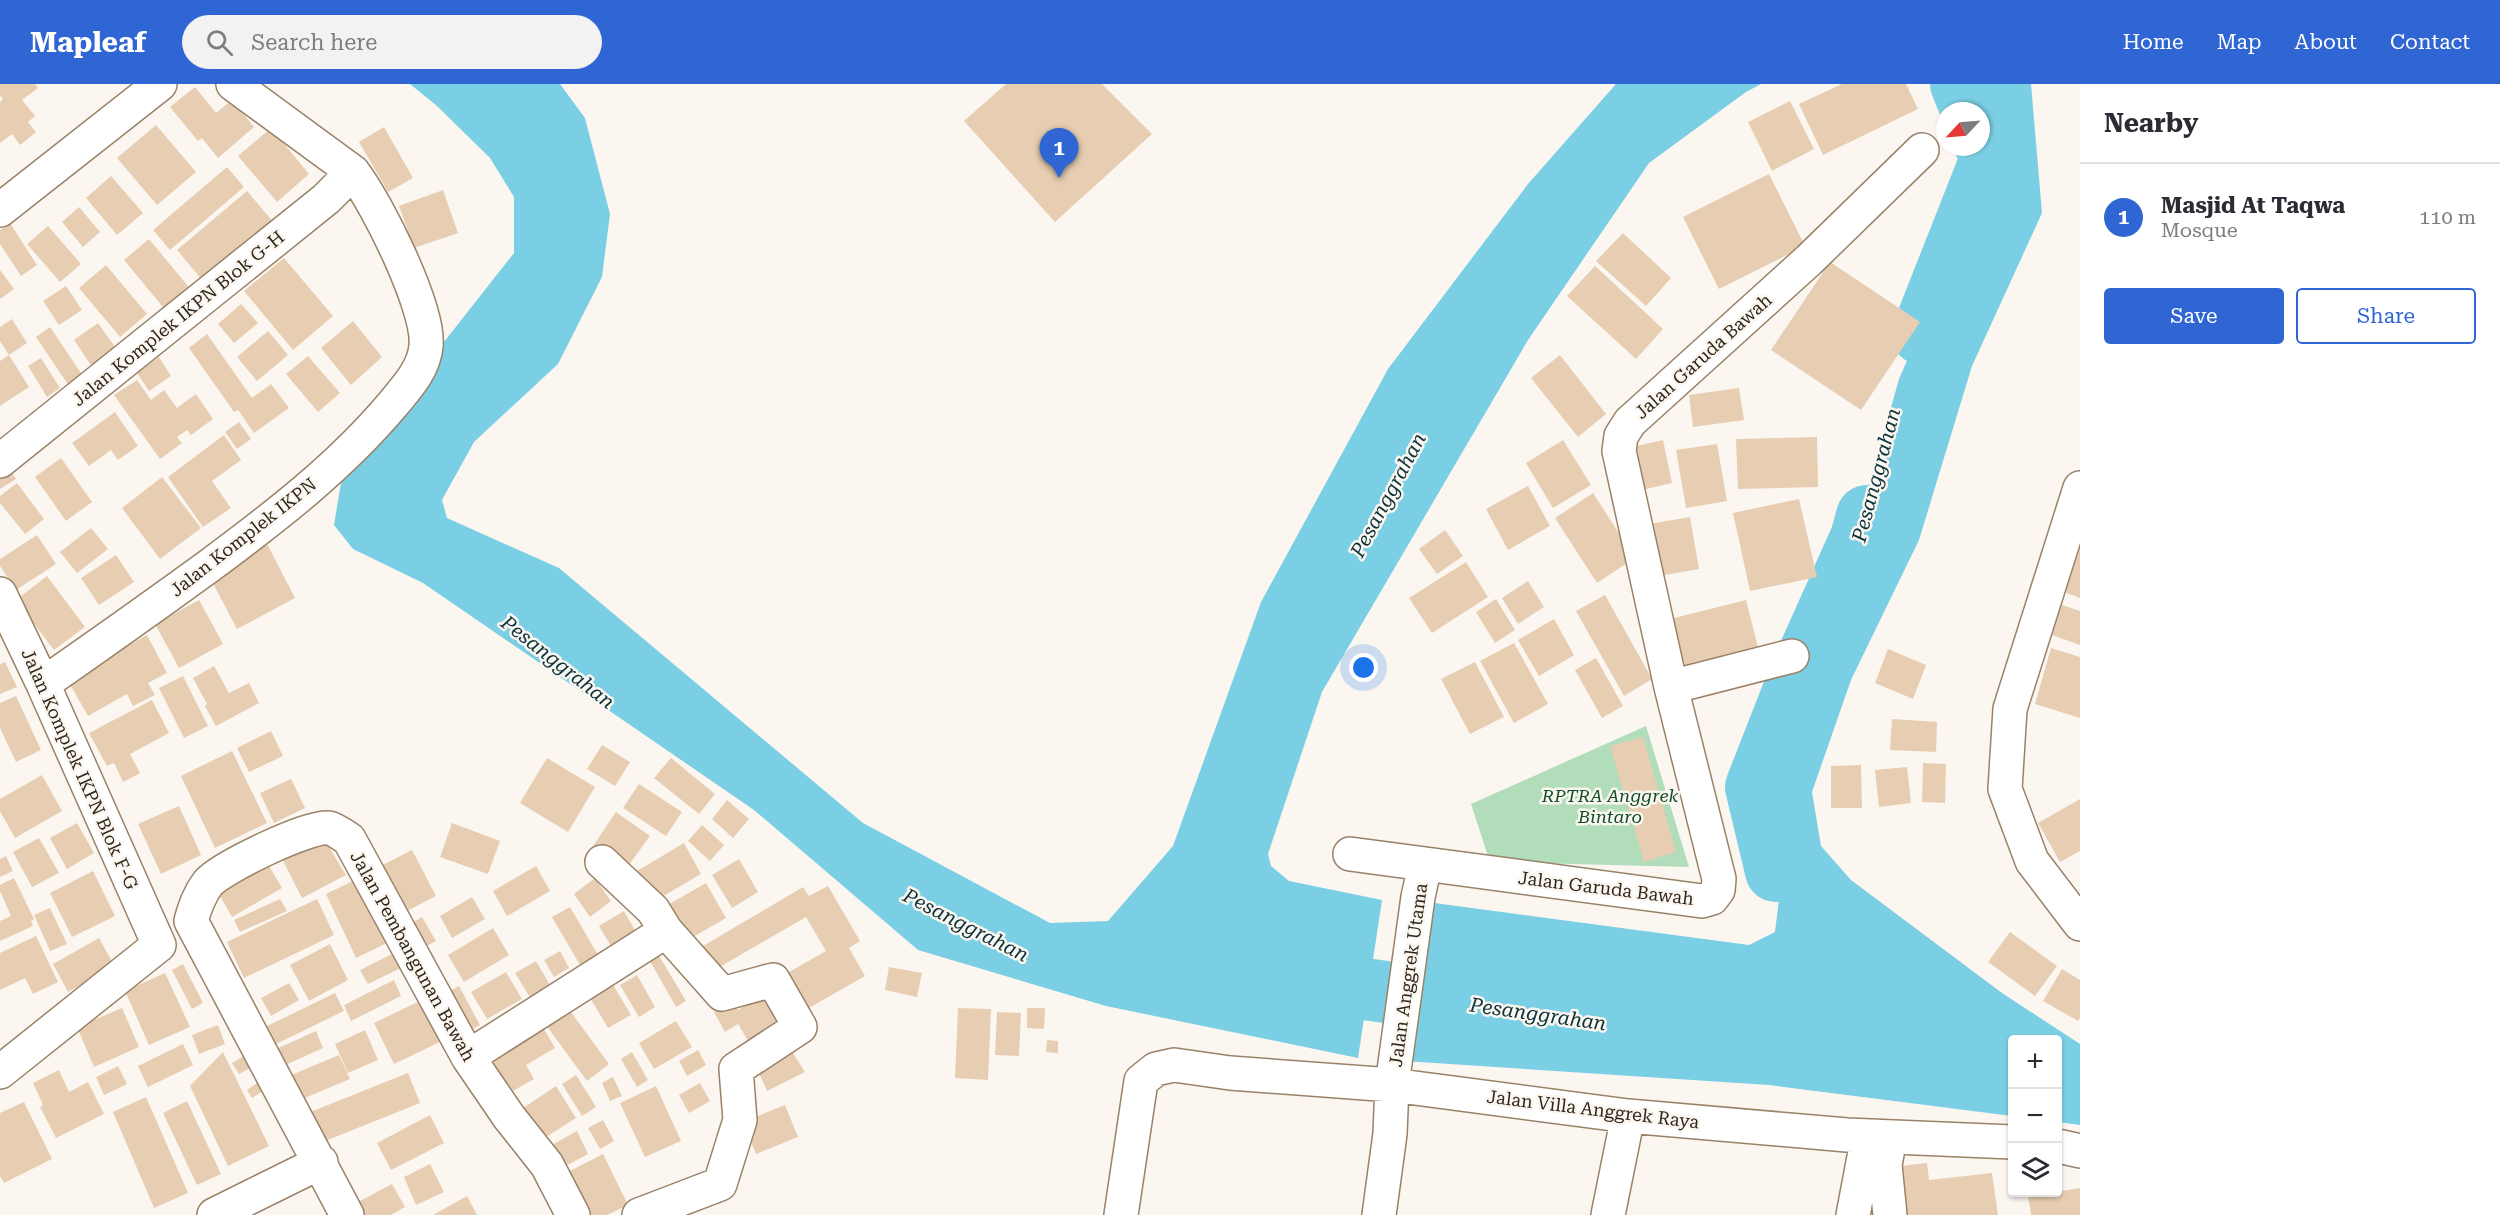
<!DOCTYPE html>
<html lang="en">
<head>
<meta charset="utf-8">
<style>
	body { margin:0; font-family:"Roboto Serif",serif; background:#f2f2f3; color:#2b2b33 }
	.controls { position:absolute; right:18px; bottom:18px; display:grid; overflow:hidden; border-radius:6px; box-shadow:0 2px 4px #0004 }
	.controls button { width:54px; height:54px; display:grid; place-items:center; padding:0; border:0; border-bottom:2px solid #e1e1e2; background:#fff; color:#2b2b33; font:30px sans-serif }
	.compass { position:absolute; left:1936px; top:18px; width:54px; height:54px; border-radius:50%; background:#fff; box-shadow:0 2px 4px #0004; rotate:244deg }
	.you { position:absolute; left:1364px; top:584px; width:21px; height:21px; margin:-15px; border:4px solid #fff; border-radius:50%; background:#1a73e8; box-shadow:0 0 0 9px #1a73e833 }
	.badge { display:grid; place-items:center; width:39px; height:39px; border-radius:50%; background:#2f66d4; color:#fff; font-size:20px; font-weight:700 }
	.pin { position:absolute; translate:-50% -50px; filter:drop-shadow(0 2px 3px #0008) }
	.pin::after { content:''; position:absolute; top:32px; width:21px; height:18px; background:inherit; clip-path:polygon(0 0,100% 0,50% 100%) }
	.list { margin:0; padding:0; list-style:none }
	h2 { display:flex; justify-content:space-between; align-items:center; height:78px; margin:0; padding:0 24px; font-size:26px }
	h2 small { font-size:20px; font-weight:400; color:#7c7c81 }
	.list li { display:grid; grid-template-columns:39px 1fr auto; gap:18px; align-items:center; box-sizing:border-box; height:108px; padding:0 24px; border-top:2px solid #e1e1e2 }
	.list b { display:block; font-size:22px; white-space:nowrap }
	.list p { margin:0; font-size:20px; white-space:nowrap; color:#7c7c81 }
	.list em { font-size:20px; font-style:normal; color:#7c7c81 }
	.actions { display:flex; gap:12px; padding:18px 24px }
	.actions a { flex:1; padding:14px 0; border:2px solid #2f66d4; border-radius:6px; text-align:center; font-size:21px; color:#2f66d4 }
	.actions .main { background:#2f66d4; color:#fff }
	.icon { flex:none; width:33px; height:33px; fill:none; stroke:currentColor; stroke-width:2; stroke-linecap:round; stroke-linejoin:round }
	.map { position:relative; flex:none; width:2080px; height:1131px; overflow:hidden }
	header { display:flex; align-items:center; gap:36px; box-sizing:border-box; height:84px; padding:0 30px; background:#2f66d4; color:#fff }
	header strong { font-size:28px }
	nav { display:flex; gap:33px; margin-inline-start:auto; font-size:21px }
	.search { width:420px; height:54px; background:#f2f2f3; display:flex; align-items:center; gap:15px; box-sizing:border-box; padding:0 21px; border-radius:33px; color:#7c7c81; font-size:22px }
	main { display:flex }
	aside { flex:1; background:#fff }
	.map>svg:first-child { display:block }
	.green { fill:#b1ddba }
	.water { fill:#7bcfe4 }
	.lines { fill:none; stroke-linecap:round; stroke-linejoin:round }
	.river { stroke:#7bcfe4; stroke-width:62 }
	.building { fill:#e7ceb2 }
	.street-casing { stroke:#998268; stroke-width:36 }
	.street { stroke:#fff; stroke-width:33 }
	.labels { text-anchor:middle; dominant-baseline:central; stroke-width:5; stroke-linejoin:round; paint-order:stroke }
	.street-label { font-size:18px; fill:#30271c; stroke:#fbf6f0 }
	.park-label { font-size:18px; font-style:italic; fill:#0e4f26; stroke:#fbf6f0 }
	.water-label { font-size:20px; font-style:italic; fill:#09323b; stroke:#fbf6f0 }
</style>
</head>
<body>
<header>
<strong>Mapleaf</strong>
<div class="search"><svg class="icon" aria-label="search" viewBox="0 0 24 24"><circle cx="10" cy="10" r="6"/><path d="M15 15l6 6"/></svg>Search here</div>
<nav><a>Home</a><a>Map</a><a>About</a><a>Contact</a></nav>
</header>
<main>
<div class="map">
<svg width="2080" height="1131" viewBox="0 0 2080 1131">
	<rect width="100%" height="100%" fill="#fbf6f0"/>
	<path class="green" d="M 1646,642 L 1689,783 L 1490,778 L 1471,720 Z"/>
	<path class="water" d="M 410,0 L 560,0 L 585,34 L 610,130 L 602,193 L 558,280 L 474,358 L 442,416 L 447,434 L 559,484 L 863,739 L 1050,839 L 1108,837 L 1173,762 L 1261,518 L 1388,285 L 1528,100 L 1616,0 L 1761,0 L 1746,8 L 1649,79 L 1528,256 L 1322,608 L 1268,770 L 1271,782 L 1289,797 L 1382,816 L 1358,974 L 1106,922 L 918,866 L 754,726 L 423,499 L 353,465 L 334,441 L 341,399 L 370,352 L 514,169 L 514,113 L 490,74 L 437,22 Z
		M 1965,0 L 2031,0 L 2042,129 L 1972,282 L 1919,456 L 1851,596 L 1812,708 L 1821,762 L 1851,796 L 2002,909 L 2080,960 L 2080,1041 L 2058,1038 L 2058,956 L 2012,956 L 2012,1032 L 1769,1001 L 1404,977 L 1427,818 L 1749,861 L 1775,848 L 1779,815 L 1752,726 L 1764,666 L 1811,585 L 1857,445 L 1899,295 L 1972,127 L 1981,63 L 1981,27 L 1972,27 Z"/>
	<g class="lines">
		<path class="river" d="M 1961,0 L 1972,27
			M 1922,250 L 1991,75 L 1981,50
			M 1776,787 L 1756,703 L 1801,588 L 1861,454 L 1867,432
			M 1286,894 L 1471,920"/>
	</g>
	<path class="building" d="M 0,0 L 35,0 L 38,4 L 22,16 L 35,32 L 28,38 L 36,48 L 20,61 L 12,50 L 0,59 L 0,18 L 3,15 L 0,11 Z
		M 1006,0 L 1102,0 L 1152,50 L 1055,138 L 964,37 Z
		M 1842,0 L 1906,0 L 1918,25 L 1823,71 L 1799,20 Z
		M 195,3 L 216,29 L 232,16 L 254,43 L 218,74 L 202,54 L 198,57 L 170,23 Z
		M 1790,17 L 1814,65 L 1772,87 L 1748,38 Z
		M 156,41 L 196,88 L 157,121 L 117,74 Z
		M 384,43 L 413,94 L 388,108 L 359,58 Z
		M 271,44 L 309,90 L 277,118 L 238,72 Z
		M 227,83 L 244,103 L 170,166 L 153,146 Z
		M 1769,90 L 1805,162 L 1719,205 L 1683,133 Z
		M 111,92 L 143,129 L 117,151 L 86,114 Z
		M 443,106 L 458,149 L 414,164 L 399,122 Z
		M 247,107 L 274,139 L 204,198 L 177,166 Z
		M 79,123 L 100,148 L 83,163 L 62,138 Z
		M 10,139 L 37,181 L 21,192 L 0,160 L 0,146 Z
		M 48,142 L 81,180 L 60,198 L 27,160 Z
		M 1623,149 L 1671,194 L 1646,222 L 1596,177 Z
		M 149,155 L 192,207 L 167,228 L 124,176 Z
		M 284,174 L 333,232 L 293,266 L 244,207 Z
		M 1830,178 L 1920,238 L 1861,326 L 1771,266 Z
		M 106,181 L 147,230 L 120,253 L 79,204 Z
		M 1595,182 L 1663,245 L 1636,275 L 1567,212 Z
		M 0,186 L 14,205 L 0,215 Z
		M 66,202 L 82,226 L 59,241 L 43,217 Z
		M 241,220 L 258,239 L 234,259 L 218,240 Z
		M 12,235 L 27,259 L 9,271 L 0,257 L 0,243 Z
		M 353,237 L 382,273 L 351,301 L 321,264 Z
		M 98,239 L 120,270 L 95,287 L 74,256 Z
		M 50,243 L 85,295 L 71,305 L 36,253 Z
		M 268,247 L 288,271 L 257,297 L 237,273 Z
		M 207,250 L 252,314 L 271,300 L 289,324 L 254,349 L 238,326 L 234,328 L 189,264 Z
		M 9,271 L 29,303 L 0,322 L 0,277 Z
		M 1560,271 L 1606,330 L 1578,353 L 1531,294 Z
		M 308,272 L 340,309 L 318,328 L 286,290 Z
		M 159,273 L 171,292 L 149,307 L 137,289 Z
		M 41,274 L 60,304 L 47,313 L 28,282 Z
		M 137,296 L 151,316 L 164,306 L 177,324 L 196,310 L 213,335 L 191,351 L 187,346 L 177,353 L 182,359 L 160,375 L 114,311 Z
		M 1739,304 L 1744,336 L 1693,343 L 1689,311 Z
		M 115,328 L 138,362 L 118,376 L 111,366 L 89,382 L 72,359 Z
		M 239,338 L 251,355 L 237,365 L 225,348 Z
		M 224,351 L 241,376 L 212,397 L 231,424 L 203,443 L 168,393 Z
		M 1817,353 L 1818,403 L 1738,405 L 1736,355 Z
		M 1563,356 L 1591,401 L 1553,424 L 1526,379 Z
		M 1663,356 L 1672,399 L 1642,406 L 1632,363 Z
		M 1717,360 L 1727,417 L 1686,424 L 1676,366 Z
		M 61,374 L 92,418 L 66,437 L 35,393 Z
		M 8,383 L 16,395 L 0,405 L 0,388 Z
		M 162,393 L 201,444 L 160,475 L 122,424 Z
		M 17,399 L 44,435 L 25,450 L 0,419 L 0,412 Z
		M 1528,402 L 1550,442 L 1508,466 L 1486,425 Z
		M 1593,409 L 1635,474 L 1597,499 L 1555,434 Z
		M 1799,415 L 1817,493 L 1750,507 L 1733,429 Z
		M 1690,433 L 1699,485 L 1653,493 L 1644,441 Z
		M 91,444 L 108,465 L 77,489 L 60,468 Z
		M 1445,446 L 1463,472 L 1437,490 L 1419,465 Z
		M 37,451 L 56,480 L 16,506 L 0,482 L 0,475 Z
		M 2080,451 L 2080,514 L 2059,506 Z
		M 266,458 L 295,514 L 237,545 L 207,488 Z
		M 116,471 L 134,498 L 99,521 L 81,494 Z
		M 1466,478 L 1488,513 L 1432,549 L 1409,514 Z
		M 47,492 L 85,543 L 54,566 L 16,516 Z
		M 1528,497 L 1544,523 L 1518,540 L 1502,514 Z
		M 1605,511 L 1652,595 L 1624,612 L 1576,527 Z
		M 1496,515 L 1515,546 L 1495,559 L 1476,528 Z
		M 199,516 L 223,560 L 179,584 L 155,540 Z
		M 1746,516 L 1759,567 L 1678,587 L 1666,536 Z
		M 2051,517 L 2080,527 L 2080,561 L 2041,547 Z
		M 1554,535 L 1574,571 L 1539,592 L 1518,556 Z
		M 147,551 L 167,589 L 148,599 L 155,611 L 133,622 L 127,610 L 88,632 L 67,595 Z
		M 1514,559 L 1548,620 L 1514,639 L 1480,577 Z
		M 2051,564 L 2080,573 L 2080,634 L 2035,620 Z
		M 1888,565 L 1926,581 L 1913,615 L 1875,599 Z
		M 1596,574 L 1623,622 L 1602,634 L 1575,586 Z
		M 5,578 L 17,603 L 0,610 L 0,580 Z
		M 1475,578 L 1504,633 L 1470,650 L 1441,595 Z
		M 214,582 L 229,609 L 249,599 L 259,619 L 216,642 L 205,622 L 207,620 L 193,594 Z
		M 183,592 L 208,642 L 184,654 L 159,604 Z
		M 16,612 L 41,666 L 16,678 L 0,644 L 0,619 Z
		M 152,616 L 169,649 L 130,670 L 140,689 L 123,698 L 114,679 L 107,682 L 89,649 Z
		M 1892,635 L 1937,638 L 1936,668 L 1890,666 Z
		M 271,647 L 283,672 L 249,688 L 237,664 Z
		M 1643,653 L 1676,768 L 1644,778 L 1610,662 Z
		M 602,661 L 630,678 L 615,702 L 587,685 Z
		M 232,667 L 267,739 L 215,764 L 181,692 Z
		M 547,674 L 595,703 L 568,748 L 520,719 Z
		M 671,674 L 715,710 L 699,730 L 654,694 Z
		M 1923,679 L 1946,680 L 1945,719 L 1922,718 Z
		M 1861,681 L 1862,724 L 1831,724 L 1831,682 Z
		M 1907,683 L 1911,719 L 1879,723 L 1875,686 Z
		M 42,691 L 62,727 L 15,754 L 0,727 L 0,715 Z
		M 291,695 L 305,724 L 274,739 L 260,709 Z
		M 639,700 L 682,728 L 666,752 L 623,724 Z
		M 2080,715 L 2080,767 L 2060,778 L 2038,739 Z
		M 727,716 L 749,735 L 733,754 L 712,735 Z
		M 179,722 L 201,771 L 161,790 L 138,740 Z
		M 616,728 L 650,752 L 626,785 L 593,762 Z
		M 77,739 L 94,769 L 67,785 L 50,754 Z
		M 452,739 L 500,757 L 488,790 L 440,773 Z
		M 702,741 L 724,761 L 710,777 L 688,757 Z
		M 321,750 L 346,791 L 302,814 L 279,769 Z
		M 39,754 L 59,789 L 32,803 L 13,768 Z
		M 684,759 L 701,790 L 655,817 L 637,787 Z
		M 412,766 L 436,812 L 401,830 L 377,784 Z
		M 6,772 L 13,787 L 0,793 L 0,775 Z
		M 739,775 L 758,808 L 732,824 L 712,791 Z
		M 266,777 L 282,804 L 232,833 L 216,805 Z
		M 536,782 L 550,807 L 507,832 L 493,807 Z
		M 93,787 L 115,832 L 72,853 L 50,809 Z
		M 363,792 L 393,856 L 356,874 L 326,810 Z
		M 14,794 L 34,835 L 31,837 L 33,842 L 0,857 L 0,837 L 11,832 L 0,807 L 0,801 Z
		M 595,794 L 611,817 L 590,833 L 574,810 Z
		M 706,799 L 726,834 L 686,857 L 666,822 Z
		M 828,802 L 860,857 L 849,864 L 865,892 L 800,929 L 775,896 L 826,867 L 806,833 L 711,888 L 698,865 L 803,803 L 809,812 Z
		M 472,813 L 485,835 L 452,854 L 440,832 Z
		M 280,815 L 287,827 L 240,848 L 234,836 Z
		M 317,815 L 334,851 L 244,894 L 227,858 Z
		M 570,823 L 598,871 L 580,881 L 552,833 Z
		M 50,824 L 67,860 L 50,867 L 34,831 Z
		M 624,827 L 636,848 L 611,862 L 599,842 Z
		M 422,833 L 436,857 L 418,867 L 404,844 Z
		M 493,844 L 509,871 L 464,898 L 448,871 Z
		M 2010,848 L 2057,882 L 2035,912 L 1988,878 Z
		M 36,852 L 58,898 L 33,910 L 25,894 L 0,906 L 0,869 Z
		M 99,854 L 115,883 L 68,908 L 53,880 Z
		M 330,860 L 348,896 L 309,917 L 290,881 Z
		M 402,865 L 409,880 L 368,900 L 360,886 Z
		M 655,865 L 686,917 L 676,923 L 646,870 Z
		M 560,867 L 569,884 L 554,893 L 544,876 Z
		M 536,877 L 551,903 L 531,915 L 515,889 Z
		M 183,880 L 203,919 L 192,925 L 172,886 Z
		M 889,883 L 922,889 L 917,913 L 885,906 Z
		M 2062,885 L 2080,896 L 2080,934 L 2078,937 L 2043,917 Z
		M 506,888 L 522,915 L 487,935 L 471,908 Z
		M 165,889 L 190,943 L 149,961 L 125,907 Z
		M 637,891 L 655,923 L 639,933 L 620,901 Z
		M 394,896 L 401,912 L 351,937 L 344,921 Z
		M 289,899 L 299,916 L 271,932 L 261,914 Z
		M 612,899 L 631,931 L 608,944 L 589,912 Z
		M 459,902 L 480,941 L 462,951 L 441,912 Z
		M 335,909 L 344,927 L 272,962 L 263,944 Z
		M 767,909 L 787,945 L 753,965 L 738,940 L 725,948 L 714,928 L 733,917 L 738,926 Z
		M 424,915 L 444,956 L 394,980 L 374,939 Z
		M 565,920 L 609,980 L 587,997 L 543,937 Z
		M 122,924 L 139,963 L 94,983 L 77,943 Z
		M 958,924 L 991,925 L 988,996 L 955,994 Z
		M 1027,924 L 1045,924 L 1044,945 L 1027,944 Z
		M 997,928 L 1021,929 L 1019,972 L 995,971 Z
		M 539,936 L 555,964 L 526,981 L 534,995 L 511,1008 L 485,968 Z
		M 676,937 L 692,963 L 654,985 L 639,959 Z
		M 218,941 L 225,960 L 199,970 L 192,951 Z
		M 365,946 L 378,976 L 348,989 L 335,960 Z
		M 316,947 L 323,964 L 281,983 L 274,966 Z
		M 1047,956 L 1058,957 L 1058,969 L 1046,968 Z
		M 786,958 L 805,988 L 767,1007 L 755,980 Z
		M 183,960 L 193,981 L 148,1003 L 138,982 Z
		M 698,966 L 706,981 L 687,992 L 679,977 Z
		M 252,967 L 259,979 L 239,990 L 232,979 Z
		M 223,968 L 269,1062 L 228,1082 L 190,1002 Z
		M 632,968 L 648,996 L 637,1003 L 621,975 Z
		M 339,971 L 350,995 L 300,1016 L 289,992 Z
		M 118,982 L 127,1000 L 104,1011 L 96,993 Z
		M 59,986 L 69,1008 L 88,998 L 104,1030 L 56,1054 L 40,1023 L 43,1021 L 33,999 Z
		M 408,989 L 420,1019 L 320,1059 L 308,1029 Z
		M 576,991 L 596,1023 L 582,1032 L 562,1000 Z
		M 266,993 L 272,1001 L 252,1014 L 247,1006 Z
		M 613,993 L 622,1012 L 610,1017 L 602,999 Z
		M 700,999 L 710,1017 L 689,1029 L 679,1011 Z
		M 556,1002 L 576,1034 L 543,1055 L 523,1024 Z
		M 656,1002 L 681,1057 L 645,1073 L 620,1019 Z
		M 146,1013 L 188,1109 L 154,1124 L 113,1028 Z
		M 187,1017 L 221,1090 L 197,1101 L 163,1029 Z
		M 24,1018 L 52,1075 L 4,1099 L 0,1092 L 0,1029 Z
		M 785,1021 L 798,1053 L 756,1070 L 743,1038 Z
		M 430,1031 L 444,1059 L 391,1086 L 377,1059 Z
		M 603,1036 L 614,1057 L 600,1065 L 588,1044 Z
		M 577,1047 L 588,1070 L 562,1084 L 550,1062 Z
		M 603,1070 L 628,1121 L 607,1131 L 590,1131 L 568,1088 Z
		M 1927,1079 L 1929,1096 L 1992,1089 L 1998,1131 L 1899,1131 L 1892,1083 Z
		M 430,1080 L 444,1108 L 416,1121 L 404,1093 Z
		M 392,1100 L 405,1123 L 391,1131 L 365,1131 L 358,1118 Z
		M 2080,1104 L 2080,1131 L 2031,1131 L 2028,1112 Z
		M 467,1112 L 477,1131 L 433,1131 Z"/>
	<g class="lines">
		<defs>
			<path id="street" d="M 0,126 L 160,0
				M 0,377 L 326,115 L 353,88
				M 2080,404 L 2010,625 L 2005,705 L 2032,777 L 2080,840
				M 0,510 L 43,600 L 159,861 L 0,988
				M 43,600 C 99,561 154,522 209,482 C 275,433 340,383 393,320 C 407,303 424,285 426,262 C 430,225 377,119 353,88 L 233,0
				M 1671,603 L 1619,367 L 1621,352 L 1630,338 L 1809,176 L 1922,66
				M 1350,770 L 1702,817 L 1712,814 L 1718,806 L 1719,795 L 1671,603 L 1792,572
				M 468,973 L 666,847 L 653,826 L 602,778
				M 2058,1062 L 2080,1067
				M 214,1131 L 321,1078
				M 347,1131 L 191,837 C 195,823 199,811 208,799 C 221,784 309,741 329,744 C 335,745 343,752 349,755 L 468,973 L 509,1033 L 547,1081 L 573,1131
				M 639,1131 L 720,1100 L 740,1036 L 736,985 L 800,943 L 773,896 L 722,910 L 666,847
				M 1121,1131 L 1141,997 L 1156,985 L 1174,981 L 1230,989 L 1392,1001 L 1628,1032 L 1847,1051 L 2012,1058
				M 1379,1131 L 1390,1050 L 1392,1001 L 1418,813 L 1425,781
				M 1608,1131 L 1628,1032
				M 1853,1131 L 1868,1052
				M 1890,1131 L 1885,1081 L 1890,1053"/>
		</defs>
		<use href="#street" class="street-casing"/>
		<use href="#street" class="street"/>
	</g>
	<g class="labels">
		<g class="street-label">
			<text transform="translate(178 234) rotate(-39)">Jalan Komplek IKPN Blok G-H</text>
			<text transform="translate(1703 272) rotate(-42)">Jalan Garuda Bawah</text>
			<text transform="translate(243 453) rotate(-38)">Jalan Komplek IKPN</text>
			<text transform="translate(80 685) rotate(66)">Jalan Komplek IKPN Blok F-G</text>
			<text transform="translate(1606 804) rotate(7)">Jalan Garuda Bawah</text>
			<text transform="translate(413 872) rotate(61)">Jalan Pembangunan Bawah</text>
			<text transform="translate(1408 891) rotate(-82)">Jalan Anggrek Utama</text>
			<text transform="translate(1593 1025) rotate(7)">Jalan Villa Anggrek Raya</text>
		</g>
		<g class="park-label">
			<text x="1610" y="711">RPTRA Anggrek<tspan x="1610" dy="21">Bintaro</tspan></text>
		</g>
		<g class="water-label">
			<text transform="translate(1876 391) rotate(-75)">Pesanggrahan</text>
			<text transform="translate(1388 411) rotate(-62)">Pesanggrahan</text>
			<text transform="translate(558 578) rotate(38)">Pesanggrahan</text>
			<text transform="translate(966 841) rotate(27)">Pesanggrahan</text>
			<text transform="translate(1538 930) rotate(8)">Pesanggrahan</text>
		</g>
	</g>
</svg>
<div class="controls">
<button>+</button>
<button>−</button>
<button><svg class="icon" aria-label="layers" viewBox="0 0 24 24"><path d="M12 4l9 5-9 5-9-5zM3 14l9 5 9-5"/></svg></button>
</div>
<svg class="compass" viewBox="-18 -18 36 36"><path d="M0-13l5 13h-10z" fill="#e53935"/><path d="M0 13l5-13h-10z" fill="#7c7c81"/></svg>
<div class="you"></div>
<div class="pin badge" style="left:1059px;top:94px">1</div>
</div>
<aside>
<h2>Nearby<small></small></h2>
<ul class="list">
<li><span class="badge">1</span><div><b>Masjid At Taqwa</b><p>Mosque</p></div><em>110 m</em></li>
</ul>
<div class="actions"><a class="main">Save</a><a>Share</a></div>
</aside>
</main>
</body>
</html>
